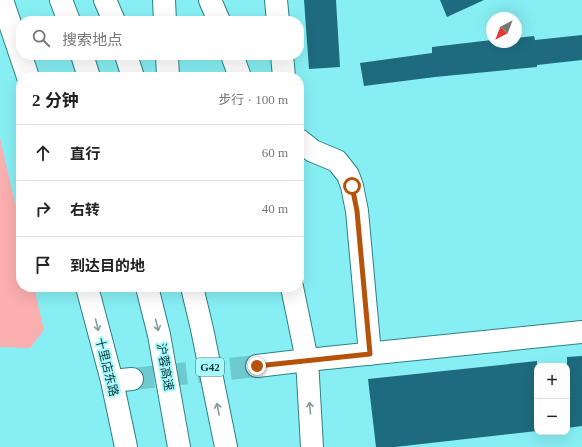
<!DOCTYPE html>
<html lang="zh">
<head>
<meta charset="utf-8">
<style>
	body { margin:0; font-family:"Times New Roman","Noto Sans SC",serif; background:#f2f2f2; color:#222 }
	.controls { position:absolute; right:12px; bottom:12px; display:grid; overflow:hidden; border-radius:8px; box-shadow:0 4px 16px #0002 }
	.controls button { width:36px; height:36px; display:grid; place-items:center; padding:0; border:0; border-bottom:1px solid #e0e0e0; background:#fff; color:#222; font:20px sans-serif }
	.compass { position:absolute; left:486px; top:12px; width:36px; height:36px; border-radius:50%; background:#fff; box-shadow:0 4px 16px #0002; rotate:222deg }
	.stop { position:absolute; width:12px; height:12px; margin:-9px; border:3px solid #b45309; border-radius:50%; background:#fff }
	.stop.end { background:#b45309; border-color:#fff; box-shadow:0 1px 4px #0008 }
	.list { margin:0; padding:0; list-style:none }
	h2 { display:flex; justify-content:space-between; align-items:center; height:52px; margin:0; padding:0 16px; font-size:17px }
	h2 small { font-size:13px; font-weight:400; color:#767676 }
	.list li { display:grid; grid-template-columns:26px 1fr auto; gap:12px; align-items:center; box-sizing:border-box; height:56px; padding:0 16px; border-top:1px solid #e0e0e0 }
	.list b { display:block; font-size:15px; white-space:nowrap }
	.list em { font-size:13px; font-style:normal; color:#767676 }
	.icon { flex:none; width:22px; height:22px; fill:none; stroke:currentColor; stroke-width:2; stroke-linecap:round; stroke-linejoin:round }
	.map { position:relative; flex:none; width:582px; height:447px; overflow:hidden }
	.search { position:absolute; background:#fff; box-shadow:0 4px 16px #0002; left:16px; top:16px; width:288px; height:44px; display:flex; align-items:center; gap:10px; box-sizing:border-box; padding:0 14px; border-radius:16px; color:#767676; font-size:15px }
	.panel { position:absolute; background:#fff; box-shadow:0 4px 16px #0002; left:16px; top:72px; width:288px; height:220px; border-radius:16px }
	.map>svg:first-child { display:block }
	.green { fill:#fbafae }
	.building { fill:#1e6a7e }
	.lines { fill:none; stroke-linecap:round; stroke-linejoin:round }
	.tertiary-tunnel { stroke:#6dcacf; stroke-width:22; stroke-dasharray:22 11; stroke-linecap:butt }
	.minor-casing { stroke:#2d8084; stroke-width:24 }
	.tertiary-casing { stroke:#2d8084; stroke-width:24 }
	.motorway-casing { stroke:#2d8084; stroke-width:24 }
	.minor { stroke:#fff; stroke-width:22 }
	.tertiary { stroke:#fff; stroke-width:22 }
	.motorway { stroke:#fff; stroke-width:22 }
	.oneway { stroke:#829b9c }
	.route { stroke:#b45309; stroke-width:5 }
	.labels { text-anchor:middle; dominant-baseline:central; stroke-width:4; stroke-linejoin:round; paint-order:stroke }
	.shield { fill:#a9f9fd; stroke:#377174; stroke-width:1 }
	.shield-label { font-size:11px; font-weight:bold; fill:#06373a }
	.street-label { font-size:12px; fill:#06373a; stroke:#a9f9fd }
</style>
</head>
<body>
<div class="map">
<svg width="582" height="447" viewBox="0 0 582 447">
	<rect width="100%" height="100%" fill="#87eff4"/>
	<path class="green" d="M 0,138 L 21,230 L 21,287 L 34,287 L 44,330 L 30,348 L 0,347 Z"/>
	<path class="building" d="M 304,0 L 336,0 L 340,67 L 309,69 Z
		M 440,0 L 484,0 L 447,17 Z
		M 582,35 L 582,60 L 537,65 L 537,67 L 435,77 L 364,86 L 360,63 L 432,53 L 432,47 L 492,40 L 492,42 L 516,42 L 516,38 L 534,36 L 535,40 Z
		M 582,356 L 582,426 L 567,428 L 567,357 Z
		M 537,361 L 537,431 L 395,447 L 376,447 L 368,379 Z"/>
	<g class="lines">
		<path class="tertiary-tunnel" d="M 132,379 L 257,366"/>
		<defs>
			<path id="minor" d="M 276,0 L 278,21
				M 282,55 L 284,77
				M 299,140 L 313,151 L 337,161 L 348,175 L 352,186 L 357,211 L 370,354
				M 307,360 L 582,332"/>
			<path id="tertiary" d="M 2,0 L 28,77
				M 164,0 L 165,21
				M 210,0 L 219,21
				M 167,55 L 168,77
				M 232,55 L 240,77
				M 87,287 L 112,381 L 126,447
				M 292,287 L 307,360 L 312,447
				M 257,366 L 307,360
				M 112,381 L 132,379"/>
			<path id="motorway" d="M 61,0 L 69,21
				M 105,0 L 114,21
				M 82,55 L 89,77
				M 126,55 L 133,77
				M 147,287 L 159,335 L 179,447
				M 192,287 L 202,329 L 226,447"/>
		</defs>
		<use href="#minor" class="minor-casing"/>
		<use href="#tertiary" class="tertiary-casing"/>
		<use href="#motorway" class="motorway-casing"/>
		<use href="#minor" class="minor"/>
		<use href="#tertiary" class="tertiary"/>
		<use href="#motorway" class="motorway"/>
	</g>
	<defs><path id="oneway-shaft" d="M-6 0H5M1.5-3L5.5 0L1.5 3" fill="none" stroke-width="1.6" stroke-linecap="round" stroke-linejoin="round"/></defs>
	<g class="oneway">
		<use href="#oneway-shaft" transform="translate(97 325) rotate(76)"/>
		<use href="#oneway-shaft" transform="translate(157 325) rotate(76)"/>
		<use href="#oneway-shaft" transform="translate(310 408) rotate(-94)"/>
		<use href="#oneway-shaft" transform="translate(218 409) rotate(-101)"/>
	</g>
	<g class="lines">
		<path class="route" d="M 257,366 L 370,354 L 357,211 L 352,186"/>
	</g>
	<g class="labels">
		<rect class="shield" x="196" y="358" width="28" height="18" rx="3"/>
		<g class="shield-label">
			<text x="210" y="367">G42</text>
		</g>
		<g class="street-label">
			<text transform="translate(107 367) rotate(76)">十里店东路</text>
			<text transform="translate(165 367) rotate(80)">沪蓉高速</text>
		</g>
	</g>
</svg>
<div class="controls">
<button>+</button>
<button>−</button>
</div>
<svg class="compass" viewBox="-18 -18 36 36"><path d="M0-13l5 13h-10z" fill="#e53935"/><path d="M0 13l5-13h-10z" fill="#767676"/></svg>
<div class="stop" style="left:352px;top:186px"></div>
<div class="stop end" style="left:257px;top:366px"></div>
<div class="search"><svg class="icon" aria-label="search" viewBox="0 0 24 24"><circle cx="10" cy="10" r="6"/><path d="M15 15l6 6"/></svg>搜索地点</div>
<section class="panel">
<h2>2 分钟<small>步行 · 100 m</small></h2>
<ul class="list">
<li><svg class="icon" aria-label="ahead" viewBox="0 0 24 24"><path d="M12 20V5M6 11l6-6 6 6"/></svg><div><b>直行</b></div><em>60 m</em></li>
<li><svg class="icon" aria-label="right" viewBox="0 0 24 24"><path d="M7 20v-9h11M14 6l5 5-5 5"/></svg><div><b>右转</b></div><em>40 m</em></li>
<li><svg class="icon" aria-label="arrive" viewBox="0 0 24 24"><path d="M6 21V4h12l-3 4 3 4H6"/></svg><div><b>到达目的地</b></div></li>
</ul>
</section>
</div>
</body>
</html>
